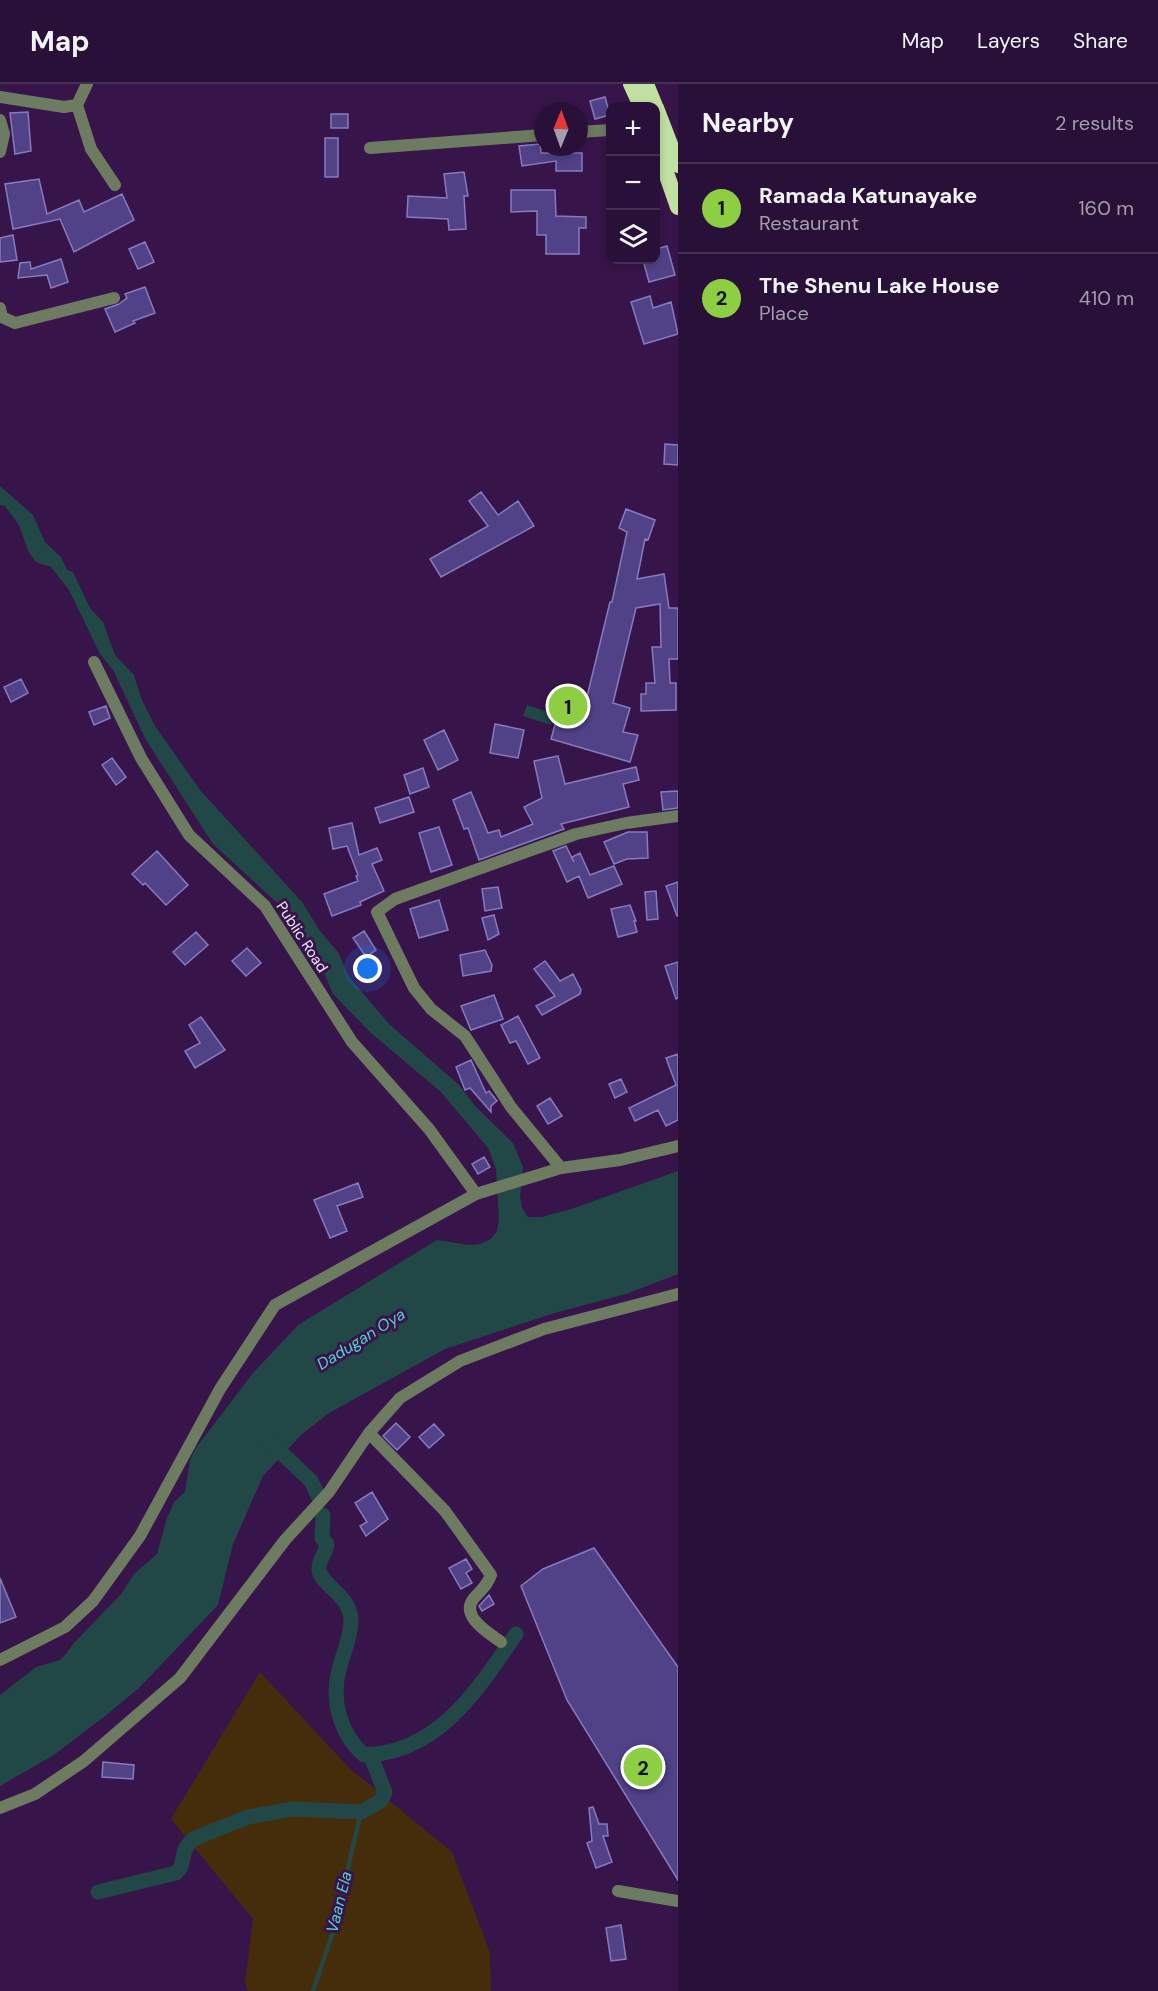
<!DOCTYPE html>
<html lang="en">
<head>
<meta charset="utf-8">
<style>
	body { margin:0; font-family:"DM Sans",sans-serif; background:#351e43; color:#f1f3f6 }
	.controls { position:absolute; right:18px; top:18px; display:grid; overflow:hidden; border-radius:12px; box-shadow:0 3px 9px #0003 }
	.controls button { width:54px; height:54px; display:grid; place-items:center; padding:0; border:0; border-bottom:2px solid #453053; background:#291038; color:#f1f3f6; font:30px sans-serif }
	.compass { position:absolute; left:534px; top:18px; width:54px; height:54px; border-radius:50%; background:#291038; box-shadow:0 3px 9px #0003; rotate:1deg }
	.you { position:absolute; left:368px; top:885px; width:21px; height:21px; margin:-15px; border:4px solid #fff; border-radius:50%; background:#1a73e8; box-shadow:0 0 0 9px #1a73e833 }
	.badge { display:grid; place-items:center; width:39px; height:39px; border-radius:50%; background:#8ece43; color:#111; font-size:20px; font-weight:700 }
	.pin { position:absolute; translate:-50% -50%; border:3px solid #fff; box-shadow:0 2px 6px #0006 }
	.list { margin:0; padding:0; list-style:none }
	h2 { display:flex; justify-content:space-between; align-items:center; height:78px; margin:0; padding:0 24px; font-size:26px }
	h2 small { font-size:20px; font-weight:400; color:#a59dae }
	.list li { display:grid; grid-template-columns:39px 1fr auto; gap:18px; align-items:center; box-sizing:border-box; height:90px; padding:0 24px; border-top:2px solid #453053 }
	.list b { display:block; font-size:22px; white-space:nowrap }
	.list p { margin:0; font-size:20px; white-space:nowrap; color:#a59dae }
	.list em { font-size:20px; font-style:normal; color:#a59dae }
	.icon { flex:none; width:33px; height:33px; fill:none; stroke:currentColor; stroke-width:2; stroke-linecap:round; stroke-linejoin:round }
	.map { position:relative; flex:none; width:678px; height:1907px; overflow:hidden }
	header { display:flex; align-items:center; gap:36px; box-sizing:border-box; height:84px; padding:0 30px; background:#291038; border-bottom:2px solid #453053 }
	header strong { font-size:28px }
	nav { display:flex; gap:33px; margin-inline-start:auto; font-size:21px }
	main { display:flex }
	aside { flex:1; background:#291038 }
	.map>svg:first-child { display:block }
	.green { fill:#452d0b }
	.water { fill:#214846 }
	.lines { fill:none; stroke-linecap:round; stroke-linejoin:round }
	.stream { stroke:#214846; stroke-width:4.5 }
	.canal { stroke:#214846; stroke-width:15 }
	.building { fill:#514288; stroke:#867bbd; stroke-width:1.5 }
	.minor { stroke:#6d7c60; stroke-width:12 }
	.tertiary { stroke:#6d7c60; stroke-width:12 }
	.trunk { stroke:#c0e1a2; stroke-width:16 }
	.labels { text-anchor:middle; dominant-baseline:central; stroke-width:6; stroke-linejoin:round; paint-order:stroke }
	.street-label { font-size:15px; fill:#f2e7fb; stroke:#37154a }
	.water-label { font-size:16px; font-style:italic; fill:#53d5cf; stroke:#37154a }
</style>
</head>
<body>
<header>
<strong>Map</strong>
<nav><a>Map</a><a>Layers</a><a>Share</a></nav>
</header>
<main>
<div class="map">
<svg width="678" height="1907" viewBox="0 0 678 1907">
	<rect width="100%" height="100%" fill="#37154a"/>
	<path class="green" d="M 260,1588 L 349,1684 L 452,1768 L 490,1869 L 491,1907 L 248,1907 L 245,1899 L 253,1835 L 171,1735 Z"/>
	<path class="water" d="M 0,402 L 33,431 L 45,458 L 61,473 L 67,486 L 73,488 L 90,524 L 103,538 L 115,571 L 134,591 L 141,614 L 155,642 L 200,706 L 302,818 L 320,847 L 338,868 L 349,893 L 389,940 L 458,1000 L 476,1023 L 513,1059 L 523,1083 L 520,1112 L 522,1124 L 528,1133 L 542,1133 L 571,1125 L 678,1087 L 678,1190 L 626,1210 L 551,1230 L 445,1265 L 329,1329 L 301,1351 L 263,1392 L 233,1460 L 218,1521 L 139,1604 L 105,1632 L 54,1671 L 0,1702 L 0,1611 L 36,1583 L 60,1576 L 66,1570 L 73,1560 L 122,1509 L 134,1490 L 157,1470 L 167,1434 L 174,1418 L 185,1408 L 190,1376 L 195,1365 L 253,1289 L 298,1241 L 437,1156 L 468,1161 L 480,1160 L 491,1155 L 497,1147 L 499,1136 L 496,1085 L 488,1064 L 441,1008 L 371,949 L 333,910 L 323,886 L 287,828 L 213,760 L 146,656 L 113,586 L 100,570 L 69,506 L 51,483 L 36,478 L 28,467 L 19,441 L 5,422 L 0,421 Z
		M 527,621 L 554,630 L 551,641 L 523,632 Z"/>
	<g class="lines">
		<path class="stream" d="M 313,1907 L 333,1848 L 361,1728"/>
		<path class="canal" d="M 269,1357 L 311,1397 L 318,1412
			M 323,1431 L 322,1454 L 327,1460 C 326,1469 318,1477 319,1486 C 322,1502 350,1511 351,1536 C 351,1555 343,1568 339,1586 C 331,1616 340,1650 364,1671 C 439,1669 478,1605 516,1550
			M 98,1808 L 176,1789 L 181,1783 L 185,1765 L 193,1755 L 248,1733 L 293,1725 L 361,1728 L 381,1717 L 385,1708 L 370,1670"/>
	</g>
	<path class="building" d="M 605,13 L 610,31 L 595,35 L 590,17 Z
		M 28,28 L 31,67 L 15,70 L 10,29 Z
		M 331,30 L 348,30 L 348,44 L 331,44 Z
		M 325,54 L 338,54 L 338,93 L 325,93 Z
		M 540,60 L 541,69 L 582,69 L 582,87 L 556,87 L 556,77 L 522,82 L 519,62 Z
		M 464,88 L 468,112 L 464,112 L 466,145 L 449,146 L 448,135 L 407,133 L 408,112 L 447,114 L 444,90 Z
		M 39,95 L 47,130 L 79,116 L 84,128 L 122,110 L 134,136 L 74,168 L 60,135 L 13,145 L 5,100 Z
		M 511,106 L 555,106 L 556,132 L 586,133 L 586,144 L 579,144 L 579,170 L 546,170 L 546,151 L 537,151 L 537,127 L 511,128 Z
		M 13,151 L 17,176 L 0,178 L 0,154 Z
		M 145,158 L 154,178 L 138,185 L 129,165 Z
		M 667,162 L 675,191 L 649,198 L 643,176 L 656,176 L 656,165 Z
		M 61,175 L 68,198 L 51,204 L 47,191 L 18,194 L 20,179 L 30,178 L 31,185 Z
		M 145,203 L 155,229 L 133,237 L 135,239 L 115,248 L 105,225 L 119,220 L 127,214 L 125,210 Z
		M 650,212 L 653,224 L 671,218 L 678,250 L 644,260 L 631,218 Z
		M 665,360 L 678,361 L 678,381 L 664,380 Z
		M 481,408 L 498,431 L 518,417 L 534,442 L 441,493 L 430,475 L 488,442 L 469,417 Z
		M 626,425 L 655,436 L 648,456 L 645,455 L 637,495 L 664,490 L 669,524 L 678,524 L 678,575 L 669,575 L 670,599 L 676,599 L 676,626 L 641,627 L 641,610 L 646,610 L 646,599 L 655,599 L 652,563 L 661,563 L 660,520 L 636,524 L 613,619 L 630,624 L 623,648 L 638,651 L 630,678 L 551,655 L 561,619 L 584,625 L 610,518 L 612,518 L 627,448 L 619,444 Z
		M 21,595 L 28,609 L 11,618 L 4,603 Z
		M 106,622 L 110,634 L 94,641 L 89,628 Z
		M 495,640 L 524,646 L 518,674 L 490,669 Z
		M 444,646 L 458,676 L 438,686 L 424,656 Z
		M 558,672 L 565,700 L 636,683 L 639,696 L 623,700 L 629,723 L 561,740 L 564,745 L 561,746 L 479,776 L 468,744 L 464,745 L 453,716 L 471,708 L 488,749 L 499,746 L 501,753 L 533,740 L 524,723 L 542,714 L 534,677 Z
		M 112,674 L 126,693 L 116,701 L 102,681 Z
		M 423,684 L 429,703 L 410,710 L 404,691 Z
		M 678,707 L 678,724 L 663,726 L 661,708 Z
		M 409,713 L 414,728 L 380,739 L 375,724 Z
		M 352,739 L 359,771 L 377,764 L 382,776 L 372,780 L 384,807 L 360,818 L 361,821 L 332,832 L 324,810 L 358,797 L 356,792 L 358,791 L 347,762 L 333,765 L 329,744 Z
		M 439,743 L 452,781 L 431,788 L 419,749 Z
		M 628,748 L 647,748 L 648,774 L 627,775 L 614,780 L 604,758 Z
		M 566,762 L 574,778 L 572,773 L 580,769 L 590,791 L 614,782 L 622,800 L 588,814 L 579,792 L 567,798 L 553,767 Z
		M 157,767 L 188,801 L 166,821 L 145,799 L 143,801 L 132,790 Z
		M 678,798 L 678,832 L 677,832 L 666,802 Z
		M 498,803 L 502,824 L 485,827 L 482,805 Z
		M 656,807 L 658,835 L 647,836 L 645,808 Z
		M 439,816 L 448,846 L 419,854 L 410,825 Z
		M 630,821 L 636,837 L 634,837 L 637,848 L 618,853 L 611,825 Z
		M 494,831 L 499,850 L 488,856 L 482,834 Z
		M 364,847 L 376,866 L 366,873 L 353,854 Z
		M 196,848 L 208,861 L 185,881 L 173,868 Z
		M 247,864 L 261,879 L 246,892 L 232,877 Z
		M 485,866 L 492,881 L 491,887 L 463,892 L 460,871 Z
		M 545,877 L 560,897 L 573,890 L 581,906 L 580,910 L 542,931 L 536,922 L 555,912 L 534,885 Z
		M 678,878 L 678,914 L 676,915 L 665,882 Z
		M 494,911 L 503,935 L 471,946 L 461,922 Z
		M 518,932 L 540,974 L 528,980 L 516,957 L 510,959 L 501,941 Z
		M 201,933 L 225,966 L 195,984 L 185,967 L 200,959 L 189,941 Z
		M 678,970 L 678,1036 L 666,1042 L 658,1026 L 635,1037 L 629,1024 L 676,1001 L 666,974 Z
		M 471,976 L 486,1009 L 489,1007 L 497,1017 L 491,1022 L 491,1028 L 470,1004 L 465,1006 L 456,983 Z
		M 621,995 L 627,1008 L 615,1014 L 609,1000 Z
		M 550,1014 L 562,1032 L 548,1040 L 537,1022 Z
		M 484,1073 L 490,1083 L 478,1090 L 472,1080 Z
		M 358,1099 L 363,1113 L 337,1122 L 347,1147 L 330,1154 L 314,1116 Z
		M 396,1339 L 410,1353 L 397,1366 L 383,1352 Z
		M 434,1340 L 444,1351 L 429,1364 L 419,1353 Z
		M 372,1408 L 388,1435 L 366,1452 L 360,1442 L 367,1438 L 355,1419 Z
		M 594,1464 L 678,1583 L 678,1796 L 567,1616 L 521,1502 L 543,1485 Z
		M 466,1475 L 472,1485 L 466,1489 L 472,1499 L 461,1505 L 449,1484 Z
		M 0,1494 L 16,1533 L 0,1539 Z
		M 489,1511 L 494,1520 L 482,1527 L 479,1522 Z
		M 103,1678 L 134,1681 L 133,1695 L 102,1693 Z
		M 593,1723 L 599,1740 L 607,1740 L 608,1752 L 603,1752 L 612,1778 L 596,1784 L 587,1759 L 592,1757 L 589,1724 Z
		M 621,1841 L 626,1875 L 611,1877 L 606,1844 Z"/>
	<g class="lines">
		<path class="minor" d="M 87,0 L 77,21 L 91,65 L 115,101
			M 0,13 L 64,23 L 77,21
			M 0,36 L 4,50 L 0,68
			M 579,48 L 610,46
			M 370,64 L 543,51
			M 0,224 L 2,233 L 15,239 L 114,214
			M 94,578 L 141,674 L 189,751 L 265,822 L 352,958 L 429,1045 L 476,1110
			M 561,1084 L 511,1023 L 465,952 L 431,925 L 414,904 L 377,828 L 395,815 L 576,750 L 626,739 L 678,732
			M 369,1349 L 445,1427 L 491,1491 C 487,1502 482,1505 474,1514 C 459,1532 489,1549 501,1558
			M 0,1724 L 35,1710 L 84,1677 L 180,1594 L 285,1456 L 329,1408 L 369,1349 L 400,1314 L 460,1277 L 544,1245 L 678,1210
			M 618,1807 L 678,1817"/>
		<path class="tertiary" d="M 0,1576 L 65,1543 L 93,1517 L 140,1452 L 220,1305 L 275,1221 L 476,1110 L 561,1084 L 620,1076 L 678,1062"/>
		<path class="trunk" d="M 631,0 L 641,22
			M 646,0 L 655,22
			M 656,24 L 678,81
			M 656,60 L 678,123"/>
	</g>
	<g class="labels">
		<g class="street-label">
			<text transform="translate(302 853) rotate(57)">Public Road</text>
		</g>
		<g class="water-label">
			<text transform="translate(361 1255) rotate(-32)">Dadugan Oya</text>
			<text transform="translate(339 1818) rotate(-76)">Vaan Ela</text>
		</g>
	</g>
</svg>
<div class="controls">
<button>+</button>
<button>−</button>
<button><svg class="icon" aria-label="layers" viewBox="0 0 24 24"><path d="M12 4l9 5-9 5-9-5zM3 14l9 5 9-5"/></svg></button>
</div>
<svg class="compass" viewBox="-18 -18 36 36"><path d="M0-13l5 13h-10z" fill="#e53935"/><path d="M0 13l5-13h-10z" fill="#a59dae"/></svg>
<div class="you"></div>
<div class="pin badge" style="left:568px;top:622px">1</div>
<div class="pin badge" style="left:643px;top:1683px">2</div>
</div>
<aside>
<h2>Nearby<small>2 results</small></h2>
<ul class="list">
<li><span class="badge">1</span><div><b>Ramada Katunayake</b><p>Restaurant</p></div><em>160 m</em></li>
<li><span class="badge">2</span><div><b>The Shenu Lake House</b><p>Place</p></div><em>410 m</em></li>
</ul>
</aside>
</main>
</body>
</html>
